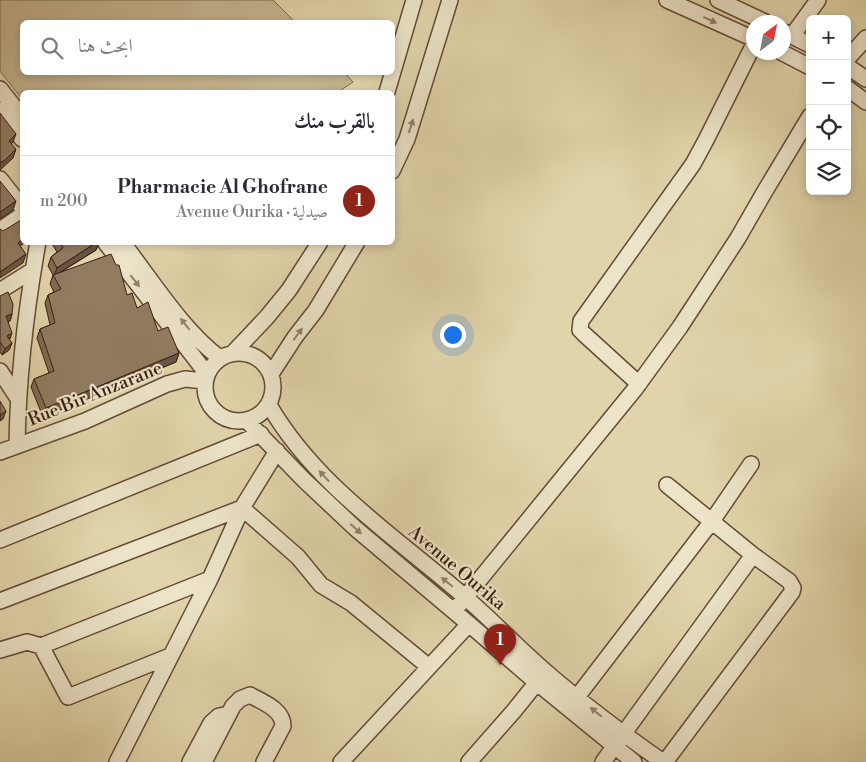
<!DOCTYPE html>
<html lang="ar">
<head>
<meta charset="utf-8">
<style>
	body { margin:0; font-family:"Libre Bodoni",Amiri,serif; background:#f2f2f3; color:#2b2b33; direction:rtl }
	.controls { position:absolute; right:15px; top:15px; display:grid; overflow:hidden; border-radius:8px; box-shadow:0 2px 8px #0003 }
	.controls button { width:45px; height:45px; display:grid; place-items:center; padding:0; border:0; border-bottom:1px solid #e1e1e2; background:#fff; color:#2b2b33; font:25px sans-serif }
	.compass { position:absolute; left:746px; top:15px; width:45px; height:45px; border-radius:50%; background:#fff; box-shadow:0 2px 8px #0003; rotate:32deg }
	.you { position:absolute; left:452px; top:334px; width:18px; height:18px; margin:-12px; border:4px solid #fff; border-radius:50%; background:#1a73e8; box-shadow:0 0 0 8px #1a73e833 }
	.badge { display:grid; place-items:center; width:32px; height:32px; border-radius:50%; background:#8f2418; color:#fff; font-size:16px; font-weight:700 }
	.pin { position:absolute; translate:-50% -41px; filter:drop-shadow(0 1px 2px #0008) }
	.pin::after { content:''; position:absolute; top:26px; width:18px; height:15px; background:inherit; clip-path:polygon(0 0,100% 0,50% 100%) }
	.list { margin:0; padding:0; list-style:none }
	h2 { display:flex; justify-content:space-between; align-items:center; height:65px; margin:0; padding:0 20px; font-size:21px }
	h2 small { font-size:16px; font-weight:400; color:#7c7c81 }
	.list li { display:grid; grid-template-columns:32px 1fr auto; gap:15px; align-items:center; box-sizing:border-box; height:90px; padding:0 20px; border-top:1px solid #e1e1e2 }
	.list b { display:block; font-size:19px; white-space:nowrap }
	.list p { margin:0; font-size:16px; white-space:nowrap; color:#7c7c81 }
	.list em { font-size:16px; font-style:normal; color:#7c7c81 }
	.icon { flex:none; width:28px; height:28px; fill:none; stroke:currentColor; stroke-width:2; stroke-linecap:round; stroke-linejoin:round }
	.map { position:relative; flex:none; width:866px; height:762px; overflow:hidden; direction:ltr }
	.search { position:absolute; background:#fff; box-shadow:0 2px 8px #0003; left:20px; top:20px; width:375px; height:55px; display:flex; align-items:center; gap:12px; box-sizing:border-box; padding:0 18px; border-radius:8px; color:#7c7c81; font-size:19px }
	.panel { position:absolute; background:#fff; box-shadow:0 2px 8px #0003; left:20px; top:90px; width:375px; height:155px; border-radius:8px; direction:rtl }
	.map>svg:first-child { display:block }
	.green { fill:#c5b590; stroke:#806950 }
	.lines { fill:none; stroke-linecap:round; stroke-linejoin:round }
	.minor-casing { stroke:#644b37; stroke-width:18 }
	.minor { stroke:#ece3c8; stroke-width:15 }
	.wall { fill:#7d6b53; stroke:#3b1d11 }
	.shaded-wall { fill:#665744; stroke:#3b1d11 }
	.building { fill:#917c61; stroke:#3b1d11 }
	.oneway { fill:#94806c }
	.labels { text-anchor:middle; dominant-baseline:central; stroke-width:4.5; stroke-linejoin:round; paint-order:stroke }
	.street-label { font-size:18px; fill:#3b1d11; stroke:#ece3c8 }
</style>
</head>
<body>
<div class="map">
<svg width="866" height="762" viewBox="0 0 866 762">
	<rect width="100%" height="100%" fill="#e1d4aa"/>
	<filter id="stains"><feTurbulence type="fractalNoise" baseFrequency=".004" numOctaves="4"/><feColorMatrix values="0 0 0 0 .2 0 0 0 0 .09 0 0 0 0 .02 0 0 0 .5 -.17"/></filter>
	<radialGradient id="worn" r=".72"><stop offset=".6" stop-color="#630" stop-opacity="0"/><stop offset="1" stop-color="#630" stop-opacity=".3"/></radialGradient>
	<path class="green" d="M 0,0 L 273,0 L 295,22 L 22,22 L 22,72 L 344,72 L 353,82 L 338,92 L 22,92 L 22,99 L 0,71 Z"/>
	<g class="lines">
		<defs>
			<path id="minor" d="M 667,0 L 754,39
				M 718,0 L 765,22
				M 784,32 L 810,45
				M 792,36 L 818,0
				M 781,52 L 810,67
				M 847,59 L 866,38
				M 847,66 L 866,79
				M 847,88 L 866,102
				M 0,89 L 22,117
				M 387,92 L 414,0
				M 0,110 L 22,139
				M 392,171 L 407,139 L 450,0
				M 0,179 L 22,207
				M 0,230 L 22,215
				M 105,242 L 207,374
				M 122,242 C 151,279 183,331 220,358
				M 0,291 L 33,270
				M205 387a34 34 0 1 1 68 0a34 34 0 1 1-68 0Z
				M 233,353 L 267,317 L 289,290 L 320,242
				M 0,371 L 17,397
				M 271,374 L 295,337 L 316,310 L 357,242
				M 639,384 L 584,334 L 580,330 L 581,321 L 693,164 L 706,140 L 754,44
				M 269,405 C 316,486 396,537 465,597 C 493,621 518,648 546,672 C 583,704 623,734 663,762
				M 247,421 L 304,480 L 355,528 L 469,624 L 536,682 L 634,762
				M 17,445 C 18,377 26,309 38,242
				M 0,452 L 85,421 L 167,384 L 185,379 L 205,381
				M 0,540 L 261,434
				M 0,601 L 242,508 L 298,557 L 321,585 L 351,603 L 429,667
				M 454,611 L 635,389 L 680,327 L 738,238 L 765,191 L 810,116
				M 41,646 L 68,697 L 170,656
				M 0,650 L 27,642 L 41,646 L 210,579
				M 577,697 L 712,521 L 751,464
				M 117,762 L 210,579 L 242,508 L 277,451
				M 190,762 L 211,723 L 219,716 L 229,714
				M 204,762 L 233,706 L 240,699 L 250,695 C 262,702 283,709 283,726 L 264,762
				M 341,762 L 469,624
				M 469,762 L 513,712 L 542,676
				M 603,762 L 753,555
				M 665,762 L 792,592 L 793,588 L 789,581 L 753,555 L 667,485"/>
		</defs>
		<use href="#minor" class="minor-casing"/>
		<use href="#minor" class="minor"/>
	</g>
	<path class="wall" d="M 51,242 L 99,242 L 96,250 L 61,272 L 127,295 L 137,308 L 179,353 L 176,362 L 43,417 L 31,387 L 34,379 L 49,373 L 37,338 L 40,329 L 50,325 L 45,303 L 48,295 L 54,292 L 50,284 L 53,275 L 48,266 L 51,257 L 57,252 Z
		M 0,296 L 12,314 L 10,321 L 8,321 L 9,340 L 12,343 L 9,350 L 2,355 L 0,352 Z"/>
	<path class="shaded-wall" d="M 16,134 L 13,142 L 6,150 L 9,141 Z
		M 16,149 L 13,158 L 0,170 L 0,162 Z
		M 16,201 L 13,210 L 0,219 L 0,212 Z
		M 22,239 L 22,242 L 25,242 L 15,251 L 18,243 Z
		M 97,242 L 99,242 L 96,250 L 54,276 L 57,268 Z
		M 26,254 L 23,263 L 0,278 L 0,272 Z
		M 12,314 L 10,321 L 3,323 L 6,316 Z
		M 12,333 L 10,339 L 7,336 Z
		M 12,343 L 9,350 L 2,355 L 5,349 Z
		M 179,353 L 176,362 L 43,417 L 46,408 Z
		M 6,411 L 3,419 L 0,421 L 0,415 Z"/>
	<path class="building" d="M 0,113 L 16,134 L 9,141 L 16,149 L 4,161 L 0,162 Z
		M 0,181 L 16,201 L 0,212 Z
		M 21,220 L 22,222 L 22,239 L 18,243 L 26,254 L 0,272 L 0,229 L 3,231 Z
		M 60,242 L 97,242 L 57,268 L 51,257 L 63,248 Z
		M 111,254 L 116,265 L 119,265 L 127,295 L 132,293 L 137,308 L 148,302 L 158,331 L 168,327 L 179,353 L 46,408 L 34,379 L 54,371 L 40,329 L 55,323 L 48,295 L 61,289 L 53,275 Z
		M 8,292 L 13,304 L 12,314 L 6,316 L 12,333 L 7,336 L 12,343 L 5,349 L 0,342 L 0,296 Z
		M 0,401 L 6,411 L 0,415 Z"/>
	<defs><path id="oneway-solid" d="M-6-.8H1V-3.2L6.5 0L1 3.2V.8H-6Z" transform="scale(1.25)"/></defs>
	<g class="oneway">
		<use href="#oneway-solid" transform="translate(710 20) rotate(25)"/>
		<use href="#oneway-solid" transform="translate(411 126) rotate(-72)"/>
		<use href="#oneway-solid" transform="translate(135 281) rotate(52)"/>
		<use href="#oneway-solid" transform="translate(185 324) rotate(-129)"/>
		<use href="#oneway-solid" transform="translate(298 334) rotate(-54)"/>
		<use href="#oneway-solid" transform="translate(324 476) rotate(-133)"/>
		<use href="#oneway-solid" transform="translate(356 529) rotate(42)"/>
		<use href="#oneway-solid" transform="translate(447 582) rotate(-141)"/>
		<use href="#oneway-solid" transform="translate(596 712) rotate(-141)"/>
	</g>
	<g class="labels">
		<g class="street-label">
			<text transform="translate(95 394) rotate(-22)">Rue Bir Anzarane</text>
			<text transform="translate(457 568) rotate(40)">Avenue Ourika</text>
		</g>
	</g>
	<rect width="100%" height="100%" filter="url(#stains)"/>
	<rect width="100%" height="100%" fill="url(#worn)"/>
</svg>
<div class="controls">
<button>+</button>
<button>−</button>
<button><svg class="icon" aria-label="locate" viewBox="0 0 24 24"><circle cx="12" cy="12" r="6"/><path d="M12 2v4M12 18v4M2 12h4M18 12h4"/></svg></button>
<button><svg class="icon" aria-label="layers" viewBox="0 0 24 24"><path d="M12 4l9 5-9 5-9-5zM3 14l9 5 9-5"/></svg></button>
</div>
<svg class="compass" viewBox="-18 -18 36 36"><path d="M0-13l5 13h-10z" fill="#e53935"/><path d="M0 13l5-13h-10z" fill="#7c7c81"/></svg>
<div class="you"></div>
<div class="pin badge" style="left:500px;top:665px">1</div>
<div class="search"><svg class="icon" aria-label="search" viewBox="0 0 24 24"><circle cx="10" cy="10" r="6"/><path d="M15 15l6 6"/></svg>ابحث هنا</div>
<section class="panel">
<h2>بالقرب منك<small></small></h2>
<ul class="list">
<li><span class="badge">1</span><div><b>Pharmacie Al Ghofrane</b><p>صيدلية · Avenue Ourika</p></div><em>200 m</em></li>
</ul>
</section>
</div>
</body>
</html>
